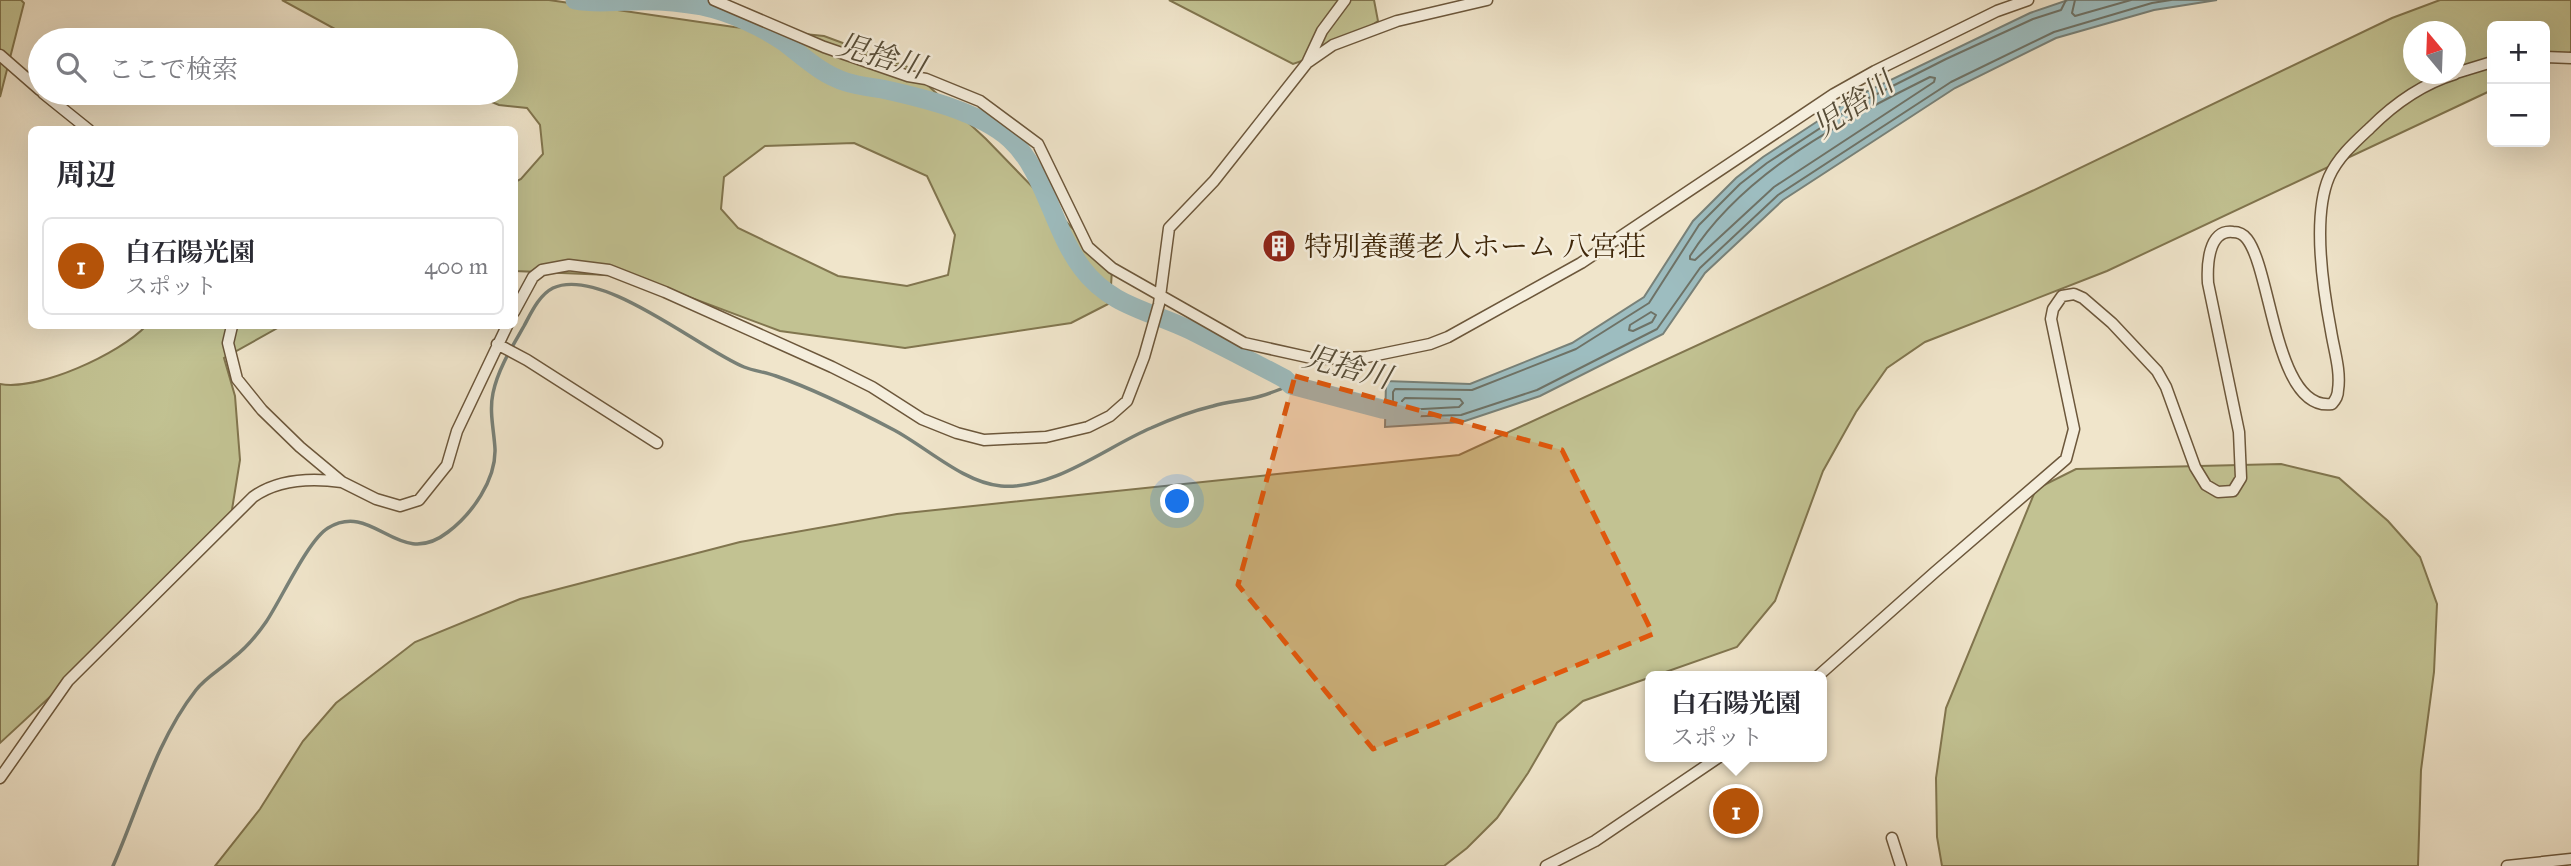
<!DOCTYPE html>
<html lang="ja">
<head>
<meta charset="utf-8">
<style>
	body { margin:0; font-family:"IM FELL Great Primer","Noto Serif JP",serif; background:#f7f7f7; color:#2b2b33 }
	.controls { position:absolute; right:21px; top:21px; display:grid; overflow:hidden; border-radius:10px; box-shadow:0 7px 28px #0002 }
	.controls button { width:63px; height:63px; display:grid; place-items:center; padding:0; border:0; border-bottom:2px solid #e1e1e2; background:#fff; color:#2b2b33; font:35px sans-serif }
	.compass { position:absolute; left:2403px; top:21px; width:63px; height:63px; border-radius:50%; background:#fff; box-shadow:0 7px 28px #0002; rotate:341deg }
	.you { position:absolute; left:1178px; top:502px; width:24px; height:24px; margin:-18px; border:5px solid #fff; border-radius:50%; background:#1a73e8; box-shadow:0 0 0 10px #1a73e833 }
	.badge { display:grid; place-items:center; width:46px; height:46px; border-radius:50%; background:#b45309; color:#fff; font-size:23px; font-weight:700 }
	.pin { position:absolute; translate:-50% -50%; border:4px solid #fff; box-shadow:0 2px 7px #0006 }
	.popup { position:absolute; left:1645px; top:671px; width:182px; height:91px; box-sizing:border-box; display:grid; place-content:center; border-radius:10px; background:#fff; filter:drop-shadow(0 2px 5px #0005); font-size:23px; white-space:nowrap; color:#7c7c81 }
	.popup b { font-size:26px; color:#2b2b33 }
	.popup::after { content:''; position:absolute; left:50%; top:100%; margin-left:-14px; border:14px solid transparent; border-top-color:#fff }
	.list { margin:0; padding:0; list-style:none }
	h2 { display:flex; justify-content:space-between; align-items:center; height:91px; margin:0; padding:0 28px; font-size:30px }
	h2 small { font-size:23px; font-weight:400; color:#7c7c81 }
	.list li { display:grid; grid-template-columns:46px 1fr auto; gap:21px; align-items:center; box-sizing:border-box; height:98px; margin:0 14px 14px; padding:0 14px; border:2px solid #e1e1e2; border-radius:10px }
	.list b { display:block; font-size:26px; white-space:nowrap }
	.list p { margin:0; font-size:23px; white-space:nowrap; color:#7c7c81 }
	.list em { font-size:23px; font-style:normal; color:#7c7c81 }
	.icon { flex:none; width:38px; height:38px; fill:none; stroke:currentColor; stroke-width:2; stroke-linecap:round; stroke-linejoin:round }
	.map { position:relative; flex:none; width:2571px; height:866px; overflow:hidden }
	.search { position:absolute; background:#fff; box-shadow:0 7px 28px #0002; left:28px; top:28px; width:490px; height:77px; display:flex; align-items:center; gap:18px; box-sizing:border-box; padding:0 24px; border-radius:38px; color:#7c7c81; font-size:26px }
	.panel { position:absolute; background:#fff; box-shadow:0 7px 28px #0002; left:28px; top:126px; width:490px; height:203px; border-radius:10px }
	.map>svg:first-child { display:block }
	.green { fill:#c2c292; stroke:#81754e; stroke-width:2; fill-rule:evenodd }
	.water { fill:#9dbdc0; stroke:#788178; stroke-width:2 }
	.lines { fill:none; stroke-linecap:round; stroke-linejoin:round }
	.shore { stroke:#6e7266; stroke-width:2 }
	.stream { stroke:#788178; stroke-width:3.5 }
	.river { stroke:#9dbdc0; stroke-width:19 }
	.minor-casing { stroke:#6c573b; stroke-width:13 }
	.minor { stroke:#f5eedd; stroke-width:10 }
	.marked { fill:#e0570c; fill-opacity:0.2; stroke:#e0570c; stroke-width:5; stroke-dasharray:14 9; stroke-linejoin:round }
	.labels { text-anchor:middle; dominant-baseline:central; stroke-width:5; stroke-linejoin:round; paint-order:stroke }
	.poi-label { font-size:28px; fill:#40280b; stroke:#f5eedd; text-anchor:start }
	.water-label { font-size:30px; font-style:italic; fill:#574d38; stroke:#f5eedd }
</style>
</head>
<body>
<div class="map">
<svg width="2571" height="866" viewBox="0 0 2571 866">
	<rect width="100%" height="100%" fill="#f0e5cb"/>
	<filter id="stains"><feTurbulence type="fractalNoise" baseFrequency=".00286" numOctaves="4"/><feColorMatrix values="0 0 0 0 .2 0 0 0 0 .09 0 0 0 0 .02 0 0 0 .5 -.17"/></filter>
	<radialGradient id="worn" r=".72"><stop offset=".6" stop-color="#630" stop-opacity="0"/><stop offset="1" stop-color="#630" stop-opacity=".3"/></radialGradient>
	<path class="green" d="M 0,0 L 21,0 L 24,3 L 0,97 Z
		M 282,0 L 549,0 L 734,27 L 824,36 L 908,67 L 986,139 L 1112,269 L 1110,303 L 1071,323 L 905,348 L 780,331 L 633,276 L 515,271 L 515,182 L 521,179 L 543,154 L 540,125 L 527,108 L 499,105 L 470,93 L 506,93 L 506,40 L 355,40 ZM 854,143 L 927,176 L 955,235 L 948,275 L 907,286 L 838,276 L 738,228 L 721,209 L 724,177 L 765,146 Z
		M 1169,0 L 1374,0 L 1378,21 L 1334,50 L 1293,64 Z
		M 2440,0 L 2571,0 L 2571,52 L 2545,65 L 2545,26 L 2492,26 L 2492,90 L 2107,271 L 1925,342 L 1887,368 L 1856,412 L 1823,471 L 1775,601 L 1737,647 L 1583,701 L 1557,723 L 1528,773 L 1497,818 L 1467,848 L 1444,866 L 215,866 L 260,809 L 303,741 L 336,703 L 415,642 L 520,599 L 740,542 L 897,514 L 1459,455 L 2032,191 L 2392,18 ZM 2414,32 L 2456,32 L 2456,74 L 2414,74 Z
		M 146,326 L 281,326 L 224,358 L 235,396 L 240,460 L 230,522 L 119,633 L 0,743 L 0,384 C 39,391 119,354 146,326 Z
		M 2281,464 L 2339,478 L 2388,521 L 2420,557 L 2437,604 L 2434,672 L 2421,770 L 2418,866 L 1942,866 L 1937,837 L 1936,778 L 1946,708 L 2036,489 L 2076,469 Z"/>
	<path class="water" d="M 2068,0 L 2217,0 L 2154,10 L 2056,38 L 1955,88 L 1783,200 L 1705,273 L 1663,334 L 1540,396 L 1462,422 L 1385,427 L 1386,381 L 1470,384 L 1572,343 L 1644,297 L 1693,221 L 1736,178 L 1763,157 L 1853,98 L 2030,13 Z"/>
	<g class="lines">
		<path class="shore" d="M 2066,0 L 2061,10 L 2033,19 L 1946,59 L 1857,104 L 1767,163 L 1740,184 L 1699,225 L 1649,303 L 1576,349 L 1472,390 L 1395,389 L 1393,392 L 1393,417 L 1461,415 L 1537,390 L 1657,329 L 1700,268 L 1778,195 L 1951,82 L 2054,32 L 2152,3 L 2171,0
			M 2075,0 L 2072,13 L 2075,16 L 2131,0
			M 1930,77 L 1935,78 L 1934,82 L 1774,187 L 1695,260 L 1690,259 L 1690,256 C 1743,172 1844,120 1930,77 Z
			M 1651,312 L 1656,315 L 1652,322 L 1633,331 L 1629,330 L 1630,325 Z
			M 1405,398 L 1460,399 L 1463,403 L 1459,407 L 1405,410 L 1402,408 L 1402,401 Z"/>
		<path class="stream" d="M 113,866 C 139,807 156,741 196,690 C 206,677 221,669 233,658 C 245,649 257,635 266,622 C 281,600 308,540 328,528 C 374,500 398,571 448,532 C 472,514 496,480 495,449 C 494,430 489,412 493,393 C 498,369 512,347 524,326 C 531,313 539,295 553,288 C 601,266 700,349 744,367 C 754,371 765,372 776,376 C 816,390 856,410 894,430 C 926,447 964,483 1001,486 C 1054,490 1106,447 1151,428 C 1171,419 1192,411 1213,406 C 1228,401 1245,401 1261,396 C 1271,393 1281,389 1291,385"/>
		<path class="river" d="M 575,0 C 595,4 614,1 633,1 C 656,0 680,2 702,6 C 730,12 761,26 784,42 C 804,57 821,74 846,82 C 858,86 870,87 882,89 C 923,98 978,111 1010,139 C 1045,171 1053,230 1082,268 C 1110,306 1151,311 1190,330 C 1222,346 1253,362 1285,379 L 1291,385 L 1382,409 L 1412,413"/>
		<defs>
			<path id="minor" d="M 714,0 L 824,47 L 908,76 L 926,79 L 980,101 L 1038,144 L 1088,247 L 1112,268 L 1244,343 L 1316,359 L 1367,357 L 1430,344 L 1448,337 L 1581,263 L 1834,94 L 1875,71 L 1997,11 L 2028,0
				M 0,55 L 40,90
				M 2545,57 L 2571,58
				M 1308,61 L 1322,31 L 1345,0
				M 2456,73 L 2492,62
				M 43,93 L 89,130
				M 514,312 L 533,277 L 542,270 L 569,265 L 609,270 L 665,292 L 832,367 L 872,387 L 922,419 L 957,433 L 984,440 L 1046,437 L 1088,427 L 1110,416 L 1127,401 L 1144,357 L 1159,304 L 1169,228 L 1214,181 L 1307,63 L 1333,45 L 1397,21 L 1487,0
				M 232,326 L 228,343 L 237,379 L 262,410 L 300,447 L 342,482 L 376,499 L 400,506 L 419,500 L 447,465 L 457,431 L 507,326
				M 497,344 L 527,360 L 657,443
				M 1818,676 L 1935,572 L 2066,459 L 2074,429 L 2051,319 L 2053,309 L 2062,296 L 2074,294 L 2083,298 L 2112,323 L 2157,371 L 2166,387 L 2195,467 L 2206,485 L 2218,492 L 2233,491 L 2241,478 L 2239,432 L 2208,283 C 2207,266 2208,229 2233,232 C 2239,232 2244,235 2247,239 C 2272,271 2275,412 2332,404 C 2336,399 2338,396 2338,390 C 2341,371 2334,350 2331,331 C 2323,289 2312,217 2329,177 C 2338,157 2355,142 2370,128 C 2395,103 2422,84 2455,74
				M 0,778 L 68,681 L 253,497 C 278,479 313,478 342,482
				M 1892,838 L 1901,866
				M 1546,866 L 1595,841 L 1719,757
				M 2507,866 L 2571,859"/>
		</defs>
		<use href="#minor" class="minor-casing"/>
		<use href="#minor" class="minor"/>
	</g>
	<path class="marked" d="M 1295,376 L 1562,450 L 1653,634 L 1373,749 L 1238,585 Z"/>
	<defs>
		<symbol id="building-disc" viewBox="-11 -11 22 22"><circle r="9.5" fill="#8f2418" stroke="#f5eedd"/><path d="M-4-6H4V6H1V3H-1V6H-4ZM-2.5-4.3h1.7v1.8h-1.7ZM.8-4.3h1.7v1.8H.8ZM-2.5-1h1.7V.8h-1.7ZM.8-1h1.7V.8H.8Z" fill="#fff"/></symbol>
	</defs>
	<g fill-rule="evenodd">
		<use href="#building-disc" x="1260" y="227" width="38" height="38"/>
	</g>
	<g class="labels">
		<g class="poi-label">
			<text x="1304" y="246">特別養護老人ホーム 八宮荘</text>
		</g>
		<g class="water-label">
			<text transform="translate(881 56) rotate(16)">児捨川</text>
			<text transform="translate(1853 105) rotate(-35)">児捨川</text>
			<text transform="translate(1347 367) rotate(15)">児捨川</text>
		</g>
	</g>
	<rect width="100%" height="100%" filter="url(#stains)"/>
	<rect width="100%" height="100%" fill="url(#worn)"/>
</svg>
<div class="controls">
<button>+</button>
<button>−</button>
</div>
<svg class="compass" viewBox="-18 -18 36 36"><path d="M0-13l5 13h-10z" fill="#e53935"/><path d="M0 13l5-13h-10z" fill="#7c7c81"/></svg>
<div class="you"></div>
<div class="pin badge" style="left:1736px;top:811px">1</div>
<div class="popup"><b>白石陽光園</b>スポット</div>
<div class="search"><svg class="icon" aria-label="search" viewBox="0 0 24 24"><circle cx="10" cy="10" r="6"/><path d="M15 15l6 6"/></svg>ここで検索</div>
<section class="panel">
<h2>周辺<small></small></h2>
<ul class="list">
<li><span class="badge">1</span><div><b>白石陽光園</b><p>スポット</p></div><em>400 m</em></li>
</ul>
</section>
</div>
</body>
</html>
